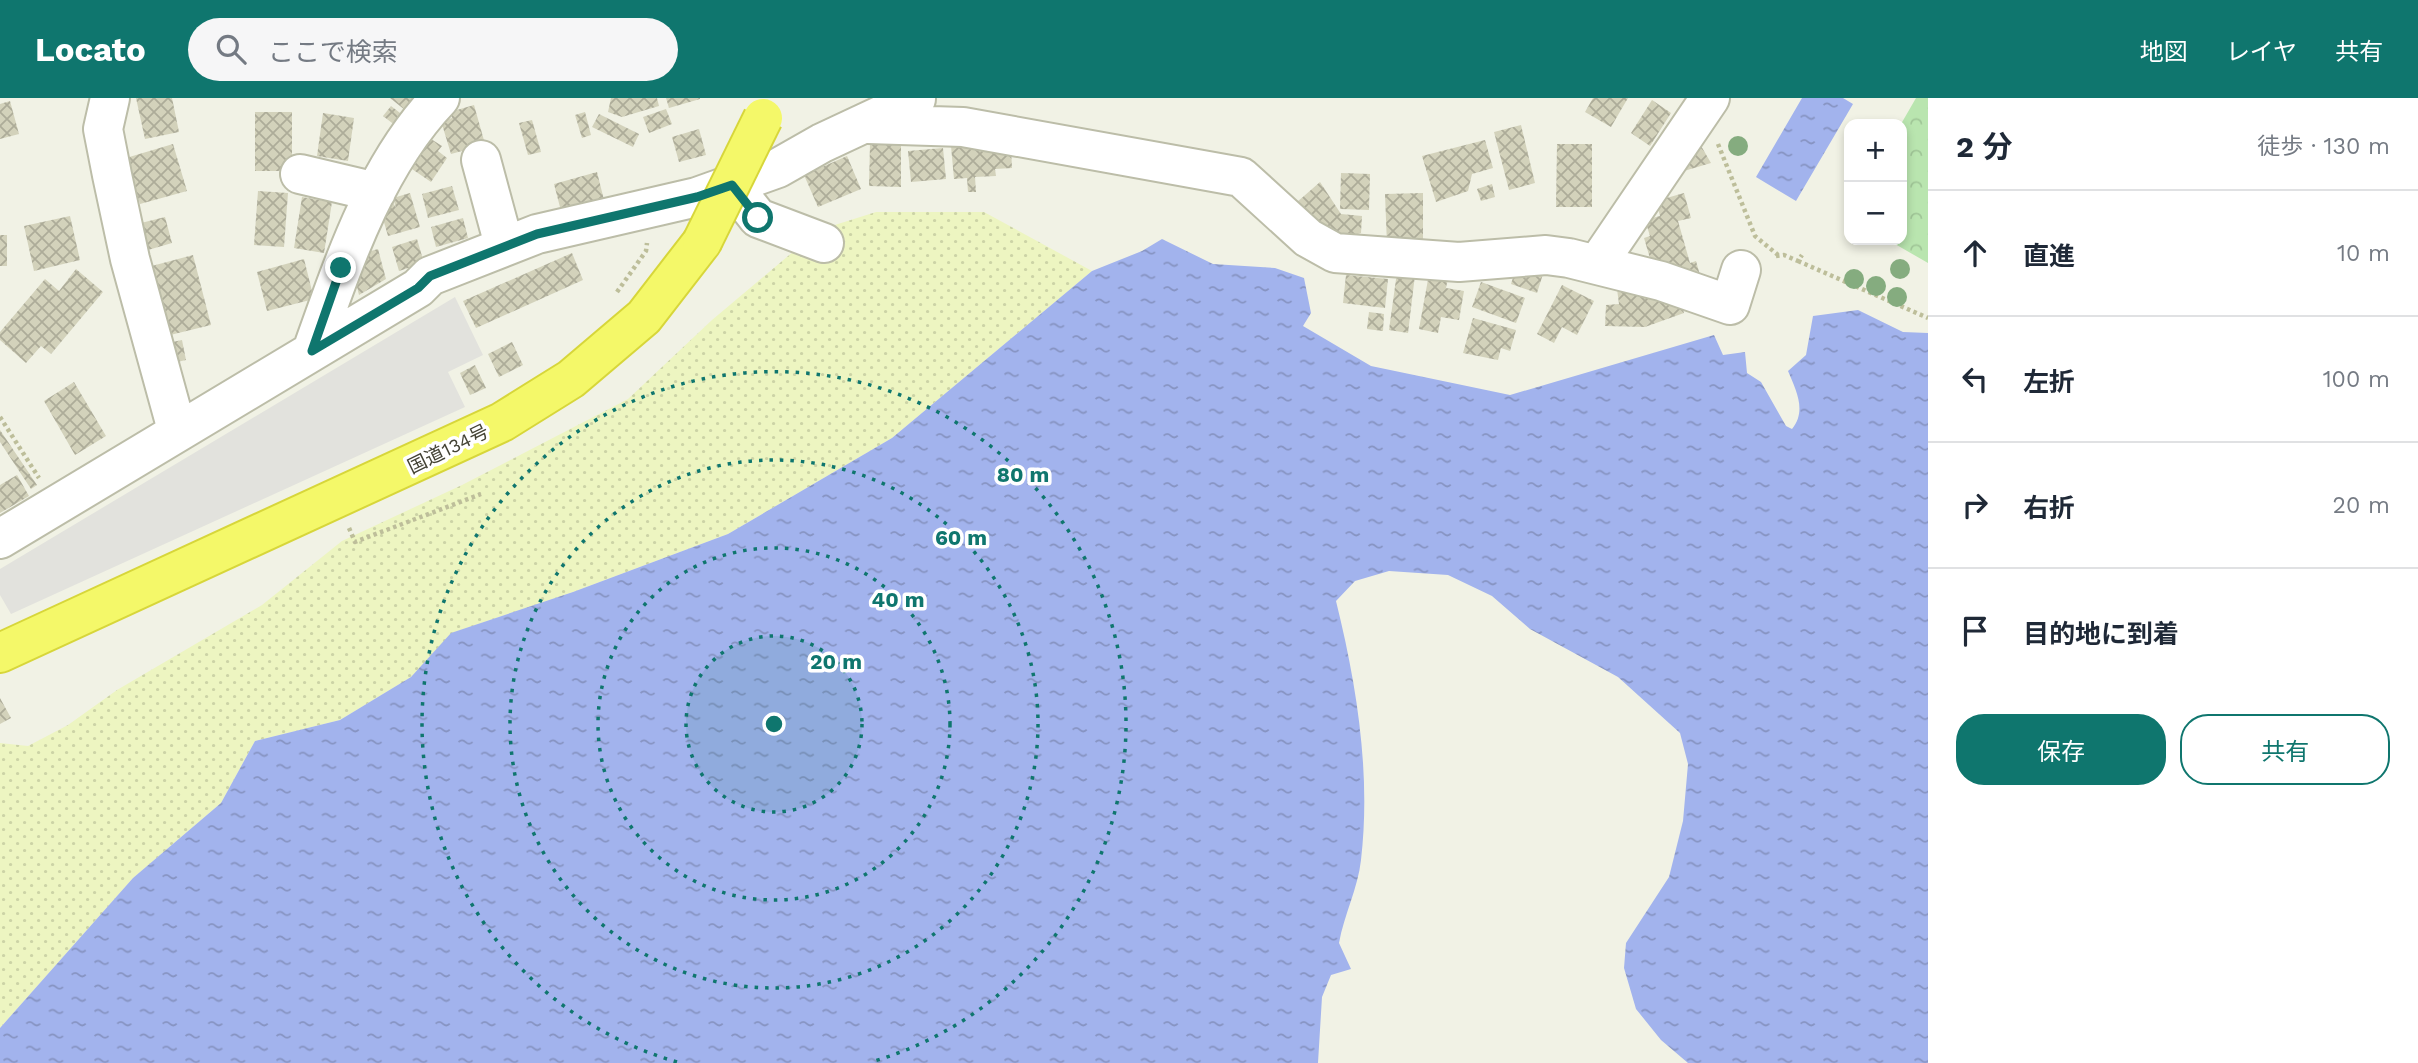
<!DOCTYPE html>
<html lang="ja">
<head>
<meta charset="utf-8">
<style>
	body { margin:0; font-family:"Work Sans","Noto Sans JP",sans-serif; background:#f6f6f7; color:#1f2937 }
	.controls { position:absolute; right:21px; top:21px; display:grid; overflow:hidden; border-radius:14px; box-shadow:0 4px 10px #0003 }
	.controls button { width:63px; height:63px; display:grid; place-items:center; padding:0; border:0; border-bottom:2px solid #e0e1e3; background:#fff; color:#1f2937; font:35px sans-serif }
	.stop { position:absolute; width:21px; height:21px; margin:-16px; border:5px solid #0f766e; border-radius:50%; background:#fff }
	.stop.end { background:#0f766e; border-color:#fff; box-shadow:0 2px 7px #0008 }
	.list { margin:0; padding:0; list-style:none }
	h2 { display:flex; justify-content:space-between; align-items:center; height:91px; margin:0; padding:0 28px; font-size:30px }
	h2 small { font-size:23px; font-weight:400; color:#747a83 }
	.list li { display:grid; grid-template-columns:46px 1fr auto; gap:21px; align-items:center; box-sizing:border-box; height:126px; padding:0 28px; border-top:2px solid #e0e1e3 }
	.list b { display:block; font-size:26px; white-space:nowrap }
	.list em { font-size:23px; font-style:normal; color:#747a83 }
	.actions { display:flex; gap:14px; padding:21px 28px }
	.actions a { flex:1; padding:16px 0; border:2px solid #0f766e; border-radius:28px; text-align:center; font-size:24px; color:#0f766e }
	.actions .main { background:#0f766e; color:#fff }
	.icon { flex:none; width:38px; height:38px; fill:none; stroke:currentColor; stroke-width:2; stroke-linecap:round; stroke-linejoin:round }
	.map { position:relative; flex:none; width:1928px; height:965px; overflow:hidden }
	header { display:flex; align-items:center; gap:42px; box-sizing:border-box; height:98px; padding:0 35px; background:#0f766e; color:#fff }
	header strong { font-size:33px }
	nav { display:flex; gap:38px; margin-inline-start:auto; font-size:24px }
	.search { width:490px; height:63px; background:#f6f6f7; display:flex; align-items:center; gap:18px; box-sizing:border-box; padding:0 24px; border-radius:38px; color:#747a83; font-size:26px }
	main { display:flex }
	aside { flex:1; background:#fff }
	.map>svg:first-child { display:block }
	.forest { fill:url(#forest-crowns) }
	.sand { fill:url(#sand-dots) }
	.parking { fill:#e2e2dd }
	.water { fill:url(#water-ripples) }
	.building { fill:url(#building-cross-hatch) }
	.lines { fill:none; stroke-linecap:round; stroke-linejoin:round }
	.minor-casing { stroke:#bcbda8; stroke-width:42 }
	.highway-casing { stroke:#d7d63a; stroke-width:42 }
	.path { stroke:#bdbe9a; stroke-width:4.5; stroke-dasharray:3.5 3.5; stroke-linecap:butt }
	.minor { stroke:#fff; stroke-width:38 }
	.highway { stroke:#f4f869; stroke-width:38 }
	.highway-bridge-casing { stroke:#d7d63a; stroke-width:42; stroke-linecap:butt }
	.highway-bridge { stroke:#f4f869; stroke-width:38 }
	.tree { fill:#85ac7f }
	.route { stroke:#0f766e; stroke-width:9 }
	.ring { fill:none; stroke:#0f766e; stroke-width:3.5; stroke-dasharray:3.5 7 }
	.labels { text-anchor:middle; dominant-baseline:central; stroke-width:7; stroke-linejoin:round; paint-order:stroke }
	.street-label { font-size:19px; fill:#444335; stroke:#fff }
	.centre { fill:#0f766e; stroke:#fff; stroke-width:3.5 }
	.ring-label { font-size:21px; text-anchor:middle; font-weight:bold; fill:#0f766e; stroke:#fff; stroke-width:7; stroke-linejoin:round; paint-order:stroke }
</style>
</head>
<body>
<header>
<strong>Locato</strong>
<div class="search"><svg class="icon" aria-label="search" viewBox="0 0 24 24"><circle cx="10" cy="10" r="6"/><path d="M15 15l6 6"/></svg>ここで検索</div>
<nav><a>地図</a><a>レイヤ</a><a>共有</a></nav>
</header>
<main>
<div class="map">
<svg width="1928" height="965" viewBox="0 0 1928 965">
	<defs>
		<pattern id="forest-crowns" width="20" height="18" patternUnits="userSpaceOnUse" patternTransform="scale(1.75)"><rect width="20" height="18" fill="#b9e5af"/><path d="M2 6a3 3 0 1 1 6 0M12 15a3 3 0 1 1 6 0" fill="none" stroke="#a0c697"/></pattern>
		<pattern id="sand-dots" width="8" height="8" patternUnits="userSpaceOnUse" patternTransform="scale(1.75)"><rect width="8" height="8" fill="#edf5c1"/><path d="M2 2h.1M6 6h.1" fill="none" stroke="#ccd3a6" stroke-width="1.8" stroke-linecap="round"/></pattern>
		<pattern id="water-ripples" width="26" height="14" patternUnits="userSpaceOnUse" patternTransform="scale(1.75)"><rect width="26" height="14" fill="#a2b3ed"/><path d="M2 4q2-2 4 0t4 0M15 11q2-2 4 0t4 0" fill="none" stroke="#8693c1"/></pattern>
		<pattern id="building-cross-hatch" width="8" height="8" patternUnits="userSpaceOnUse" patternTransform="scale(1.75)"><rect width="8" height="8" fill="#d3d2bb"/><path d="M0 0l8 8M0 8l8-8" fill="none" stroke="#adac99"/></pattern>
	</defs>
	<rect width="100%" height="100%" fill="#f1f2e5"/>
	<path class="forest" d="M 1916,0 L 1928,0 L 1928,165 L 1888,142 L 1902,142 L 1901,26 Z"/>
	<path class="sand" d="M 876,114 L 984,114 L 1092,173 L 892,340 L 728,436 L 573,494 L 452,535 L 411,579 L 340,622 L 255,643 L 221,705 L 133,780 L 0,930 L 0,645 L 28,648 L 68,627 L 117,592 L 262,507 L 342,443 L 462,387 L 628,301 L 712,222 L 819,132 Z"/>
	<path class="parking" d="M 455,199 L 483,257 L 448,274 L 465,309 L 11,516 L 0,497 L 0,471 Z"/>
	<path class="water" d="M 1802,0 L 1843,0 L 1853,6 L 1796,103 L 1756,79 Z
		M 1162,141 L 1213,166 L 1275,170 L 1304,180 L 1311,215 L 1303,228 L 1371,268 L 1510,297 L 1714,237 L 1723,257 L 1745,254 L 1747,275 L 1761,284 L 1786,328 L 1792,331 C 1807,313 1796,292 1788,273 L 1806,257 L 1813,218 L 1858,212 L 1903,234 L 1928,235 L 1928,965 L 1688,965 L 1661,942 L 1636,911 L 1624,870 L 1626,845 L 1669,779 L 1683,723 L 1688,666 L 1680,635 L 1618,579 L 1530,531 L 1492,498 L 1448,477 L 1389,473 L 1355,483 L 1336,503 C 1357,588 1371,676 1361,762 C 1358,790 1344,817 1339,845 L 1351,871 L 1331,877 L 1322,899 L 1318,965 L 0,965 L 0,930 L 133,780 L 221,705 L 255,643 L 340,622 L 411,579 L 451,535 L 573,494 L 728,436 L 892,340 L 1092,173 L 1142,153 Z"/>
	<path class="building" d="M 136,0 L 172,0 L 179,34 L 145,41 Z
		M 390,0 L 422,0 L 410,16 Z
		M 611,0 L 657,0 L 659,8 L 622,19 L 608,14 Z
		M 666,0 L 700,0 L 700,1 L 669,10 Z
		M 1593,0 L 1628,0 L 1611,29 L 1585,14 Z
		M 1652,2 L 1671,15 L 1650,48 L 1631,35 Z
		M 10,3 L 19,36 L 0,41 L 0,6 Z
		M 474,7 L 487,53 L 464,60 L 462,53 L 451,56 L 441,23 L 452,20 L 450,14 Z
		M 391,8 L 404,18 L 396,28 L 383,18 Z
		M 666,11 L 672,26 L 649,35 L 643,19 Z
		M 255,14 L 292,14 L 292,73 L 255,73 Z
		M 585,14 L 591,37 L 582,40 L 575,17 Z
		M 323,15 L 354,20 L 348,63 L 317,58 Z
		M 599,16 L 639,36 L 633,49 L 592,29 Z
		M 532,22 L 541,54 L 528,57 L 519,25 Z
		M 1521,27 L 1535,85 L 1509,92 L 1494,34 Z
		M 699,31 L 706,57 L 679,64 L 672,39 Z
		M 431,41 L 442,48 L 438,53 L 447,60 L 431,84 L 412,71 Z
		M 1697,41 L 1711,65 L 1684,73 Z
		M 1485,42 L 1493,70 L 1472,76 L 1468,93 L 1436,104 L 1422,58 Z
		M 870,45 L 901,46 L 901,89 L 869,88 Z
		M 173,46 L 187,93 L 140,106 L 126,60 Z
		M 1557,46 L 1592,46 L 1592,109 L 1556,109 Z
		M 951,48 L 1011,50 L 1012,70 L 995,71 L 996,78 L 975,79 L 976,94 L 968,94 L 967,80 L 954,81 Z
		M 943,50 L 946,81 L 911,84 L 908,53 Z
		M 847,58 L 861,91 L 818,109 L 804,77 Z
		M 597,74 L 604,102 L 561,113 L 554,86 Z
		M 1341,75 L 1370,76 L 1369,112 L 1340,111 Z
		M 1320,84 L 1341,116 L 1362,118 L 1361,135 L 1340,142 L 1296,105 Z
		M 1492,86 L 1495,99 L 1481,103 L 1477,91 Z
		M 452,88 L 459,112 L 428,120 L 422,96 Z
		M 258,93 L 288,95 L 284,149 L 254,147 Z
		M 410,95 L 420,129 L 388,138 L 381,114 L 389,112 L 387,106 L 393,104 L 396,110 L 393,100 Z
		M 1423,95 L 1423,146 L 1387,147 L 1385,96 Z
		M 1684,95 L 1691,120 L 1678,123 L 1690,165 L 1696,163 L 1700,177 L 1654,174 L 1644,140 L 1650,138 L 1645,122 L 1660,118 L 1656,103 Z
		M 302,99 L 332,104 L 324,155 L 294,150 Z
		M 70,118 L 80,162 L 34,173 L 24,128 Z
		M 165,119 L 172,145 L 148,152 L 141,125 Z
		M 463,120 L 468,140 L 436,149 L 431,129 Z
		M 0,137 L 7,137 L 7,168 L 0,168 Z
		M 417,141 L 424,165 L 399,173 L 392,149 Z
		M 378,151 L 386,181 L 359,197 L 356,185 L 364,155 Z
		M 572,155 L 583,182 L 476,230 L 463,203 Z
		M 193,157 L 211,227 L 166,238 L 148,169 Z
		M 304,161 L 314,201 L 267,213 L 257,174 Z
		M 1517,167 L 1543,176 L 1537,195 L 1511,186 Z
		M 76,171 L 103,194 L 51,256 L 41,248 L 26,265 L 0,242 L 0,234 L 45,181 L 59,193 Z
		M 1397,174 L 1415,177 L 1408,235 L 1389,232 Z
		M 1429,176 L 1448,180 L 1446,190 L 1464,193 L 1459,222 L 1441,219 L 1438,235 L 1419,231 Z
		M 1346,177 L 1388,181 L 1385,210 L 1343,205 Z
		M 1481,184 L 1525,200 L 1516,225 L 1472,209 Z
		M 1562,187 L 1594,203 L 1577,237 L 1562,229 L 1554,245 L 1537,236 Z
		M 1617,191 L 1680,200 L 1684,215 L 1645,229 L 1605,228 L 1606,207 L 1619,206 Z
		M 1369,214 L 1384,216 L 1383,233 L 1367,231 Z
		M 1473,220 L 1516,232 L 1510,253 L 1501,250 L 1498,262 L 1463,255 Z
		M 182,242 L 186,262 L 168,266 L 163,246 Z
		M 512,244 L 523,267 L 499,279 L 488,256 Z
		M 475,267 L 486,290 L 470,297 L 460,275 Z
		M 74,284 L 106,338 L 75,357 L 44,303 Z
		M 0,332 L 37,387 L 31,391 L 0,344 Z
		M 17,377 L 29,398 L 0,415 L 0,387 Z
		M 0,600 L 11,620 L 0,626 Z"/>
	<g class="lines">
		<defs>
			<path id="minor" d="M 110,0 L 103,31 L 112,77 L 130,161 L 177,332
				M 868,26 L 963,29 L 1241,79 L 1308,140 L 1335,155 L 1459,164 L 1546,157 L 1569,160 L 1661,183 L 1730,207 L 1741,172
				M 481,62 L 504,147
				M 300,76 L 376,94
				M 732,87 L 758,120 L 824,145
				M 1598,165 L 1710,0
				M 312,253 C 343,166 375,68 440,0
				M 0,441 L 418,190 L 430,178 L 537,136 L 697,99 L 778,70 L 822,45 L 916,1"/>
			<path id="highway" d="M 0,555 L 502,324 L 571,281 L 644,219 L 702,144"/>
		</defs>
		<use href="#minor" class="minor-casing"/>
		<use href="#highway" class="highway-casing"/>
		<path class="path" d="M 1718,46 L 1755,138 L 1778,157
			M 1776,158 L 1784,157 L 1798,163 L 1802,157
			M 1798,163 L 1928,220
			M 617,194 L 646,153 L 647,145
			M 0,319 L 39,380
			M 349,430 L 355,444 L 481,396"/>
		<use href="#minor" class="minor"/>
		<use href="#highway" class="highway"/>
		<defs>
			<path id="highway-bridge" d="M 702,144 L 763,20"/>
		</defs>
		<use href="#highway-bridge" class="highway-bridge-casing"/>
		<use href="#highway-bridge" class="highway-bridge"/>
	</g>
	<g class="tree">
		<circle cx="1738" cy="48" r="10"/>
		<circle cx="1900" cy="171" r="10"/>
		<circle cx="1854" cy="181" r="10"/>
		<circle cx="1876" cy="188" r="10"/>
		<circle cx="1897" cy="199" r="10"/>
	</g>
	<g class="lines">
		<path class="route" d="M 341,170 L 312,253 L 418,190 L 430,178 L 537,136 L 697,99 L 732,87 L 758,120"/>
	</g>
	<circle cx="774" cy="626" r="88" fill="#0f766e" fill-opacity=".12"/>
	<g class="ring">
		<circle cx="774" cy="626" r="88"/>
		<circle cx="774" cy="626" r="176"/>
		<circle cx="774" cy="626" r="264"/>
		<path d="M677 964A352 352 0 1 1 871 964"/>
	</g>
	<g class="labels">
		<g class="street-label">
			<text transform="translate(448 351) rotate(-26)">国道134号</text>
		</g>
	</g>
	<circle cx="774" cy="626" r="10" class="centre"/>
	<g class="ring-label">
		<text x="1023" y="384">80 m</text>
		<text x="961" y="447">60 m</text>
		<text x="898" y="509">40 m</text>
		<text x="836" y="571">20 m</text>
	</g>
</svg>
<div class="controls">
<button>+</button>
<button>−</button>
</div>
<div class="stop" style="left:758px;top:120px"></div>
<div class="stop end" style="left:341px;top:170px"></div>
</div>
<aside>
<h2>2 分<small>徒歩 · 130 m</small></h2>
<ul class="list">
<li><svg class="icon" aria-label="ahead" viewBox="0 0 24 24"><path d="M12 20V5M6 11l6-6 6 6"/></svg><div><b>直進</b></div><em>10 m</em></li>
<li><svg class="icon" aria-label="left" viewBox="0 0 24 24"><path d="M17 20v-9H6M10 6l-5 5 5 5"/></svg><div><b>左折</b></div><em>100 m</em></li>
<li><svg class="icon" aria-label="right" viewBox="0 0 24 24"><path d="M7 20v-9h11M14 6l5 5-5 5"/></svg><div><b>右折</b></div><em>20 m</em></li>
<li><svg class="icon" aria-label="arrive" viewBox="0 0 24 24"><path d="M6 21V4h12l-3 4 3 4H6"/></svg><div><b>目的地に到着</b></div></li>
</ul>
<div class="actions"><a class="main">保存</a><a>共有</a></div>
</aside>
</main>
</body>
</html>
